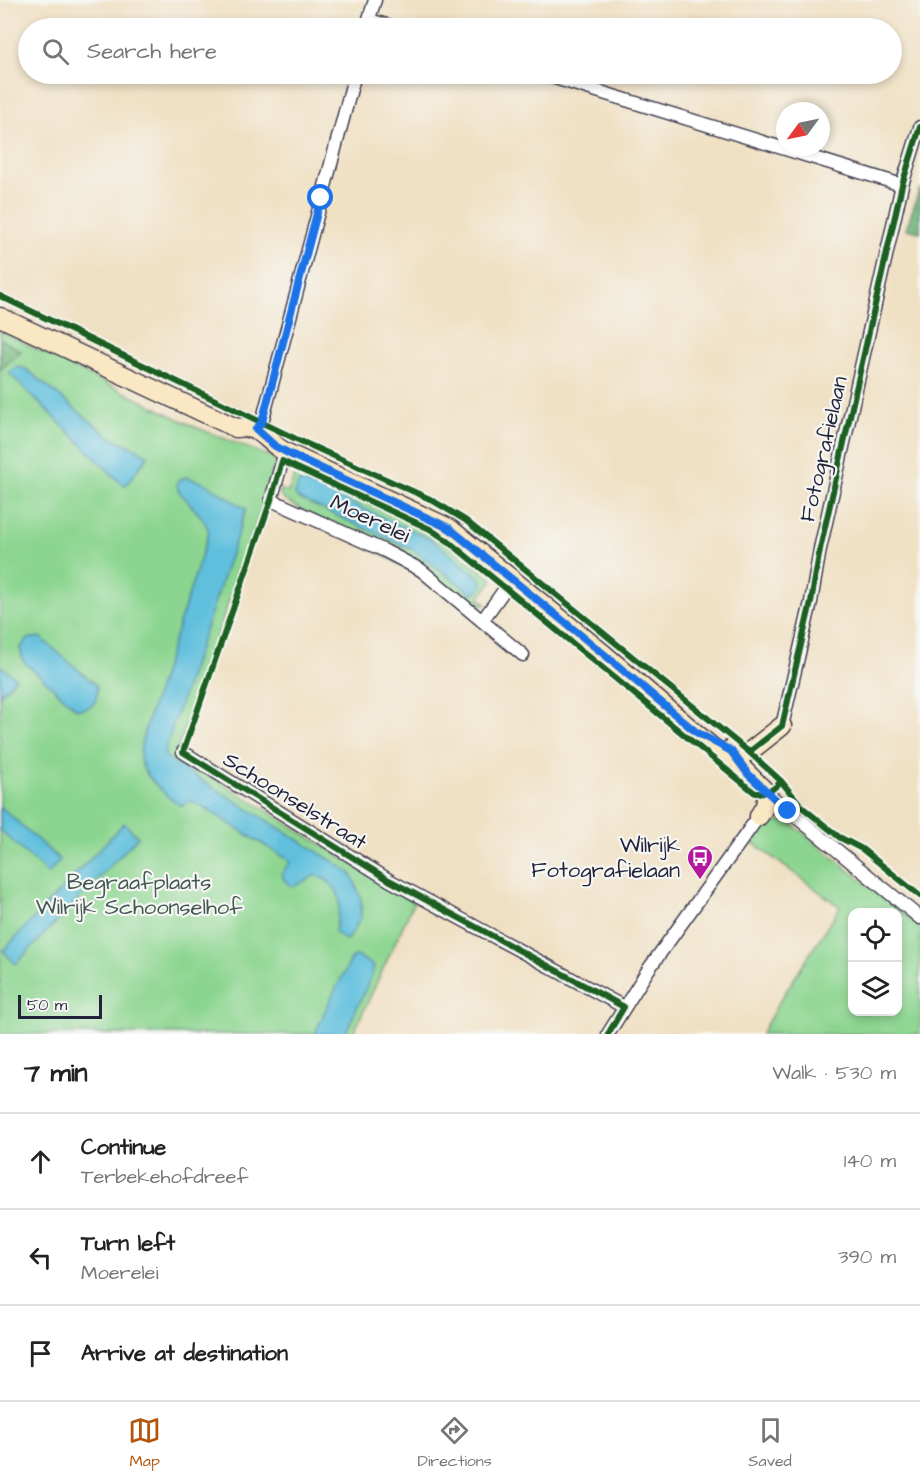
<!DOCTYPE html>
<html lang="en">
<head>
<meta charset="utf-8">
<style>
	body { margin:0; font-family:"Architects Daughter",sans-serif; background:#f6f6f6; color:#222 }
	.controls { position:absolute; right:18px; bottom:18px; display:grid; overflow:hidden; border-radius:12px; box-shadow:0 3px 9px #0003 }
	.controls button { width:54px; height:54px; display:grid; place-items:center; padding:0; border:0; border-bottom:2px solid #e0e0e0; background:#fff; color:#222; font:30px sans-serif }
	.compass { position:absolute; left:776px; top:102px; width:54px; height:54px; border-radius:50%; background:#fff; box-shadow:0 3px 9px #0003; rotate:237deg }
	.scale { position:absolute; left:18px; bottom:15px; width:84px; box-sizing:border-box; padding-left:6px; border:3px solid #22223b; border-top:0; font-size:16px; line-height:21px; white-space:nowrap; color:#22223b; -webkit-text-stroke:4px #f6f6f2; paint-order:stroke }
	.stop { position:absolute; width:18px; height:18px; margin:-14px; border:4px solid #1a73e8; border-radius:50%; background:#fff }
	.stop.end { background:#1a73e8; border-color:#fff; box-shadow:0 2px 6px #0008 }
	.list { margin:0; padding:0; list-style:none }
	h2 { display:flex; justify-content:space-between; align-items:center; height:78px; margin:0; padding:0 24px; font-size:26px }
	h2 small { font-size:20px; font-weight:400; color:#767676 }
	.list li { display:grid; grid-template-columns:39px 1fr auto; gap:18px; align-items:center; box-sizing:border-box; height:96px; padding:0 24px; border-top:2px solid #e0e0e0 }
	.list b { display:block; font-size:22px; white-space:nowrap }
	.list p { margin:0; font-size:20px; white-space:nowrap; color:#767676 }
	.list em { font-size:20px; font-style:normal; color:#767676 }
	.icon { flex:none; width:33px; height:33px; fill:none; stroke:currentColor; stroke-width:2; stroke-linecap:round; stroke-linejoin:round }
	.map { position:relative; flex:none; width:920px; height:1034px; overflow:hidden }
	.search { position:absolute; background:#fff; box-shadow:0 3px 9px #0003; left:18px; right:18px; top:18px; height:66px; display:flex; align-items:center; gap:15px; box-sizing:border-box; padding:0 21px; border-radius:33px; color:#767676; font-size:22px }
	.sheet { height:366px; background:#fff }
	nav { display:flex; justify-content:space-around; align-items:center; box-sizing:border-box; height:84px; border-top:2px solid #e0e0e0; background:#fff; font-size:16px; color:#767676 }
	nav a { display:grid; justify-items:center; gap:3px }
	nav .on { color:#b45309 }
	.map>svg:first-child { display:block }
	.green { fill:#8cd590; stroke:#577c66; stroke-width:1.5; fill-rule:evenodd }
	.forest { fill:#71b67a; stroke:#4a6c5a; stroke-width:1.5 }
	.water { fill:#5ebfdd; stroke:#40708c; stroke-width:1.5 }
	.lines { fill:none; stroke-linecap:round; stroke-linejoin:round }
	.street-casing { stroke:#413e4f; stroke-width:15 }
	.secondary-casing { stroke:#413e4f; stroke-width:21 }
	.street { stroke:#fff; stroke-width:12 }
	.secondary { stroke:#fae7c3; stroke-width:18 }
	.cycleway-casing { stroke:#f6f6f2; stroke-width:10 }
	.cycleway { stroke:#1b5e20; stroke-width:6 }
	.route { stroke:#1a73e8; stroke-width:8 }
	.labels { text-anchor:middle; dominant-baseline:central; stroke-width:4.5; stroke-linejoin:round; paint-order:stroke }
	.street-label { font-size:22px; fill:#22223b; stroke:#f6f6f2 }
	.poi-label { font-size:22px; fill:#22223b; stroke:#f6f6f2; text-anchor:end }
	.park-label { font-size:22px; fill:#425854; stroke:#f6f6f2 }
</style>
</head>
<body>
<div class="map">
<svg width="920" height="1034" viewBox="0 0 920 1034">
	<rect width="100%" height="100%" fill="#f6f6f2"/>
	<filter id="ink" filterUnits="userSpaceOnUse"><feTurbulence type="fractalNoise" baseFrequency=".0167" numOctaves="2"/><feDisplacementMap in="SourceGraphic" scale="12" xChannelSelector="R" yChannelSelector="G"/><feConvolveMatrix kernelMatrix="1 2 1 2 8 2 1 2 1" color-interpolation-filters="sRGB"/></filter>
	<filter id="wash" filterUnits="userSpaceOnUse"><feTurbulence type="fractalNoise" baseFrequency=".008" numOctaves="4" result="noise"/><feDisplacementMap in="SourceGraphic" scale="24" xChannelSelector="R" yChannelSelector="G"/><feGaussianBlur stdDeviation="1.35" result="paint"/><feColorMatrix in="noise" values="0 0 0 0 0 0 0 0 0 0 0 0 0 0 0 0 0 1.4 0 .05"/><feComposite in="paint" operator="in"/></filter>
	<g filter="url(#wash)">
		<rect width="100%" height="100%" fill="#f0e0c3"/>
		<path class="green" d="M 0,331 L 195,427 L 276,459 L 265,499 L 176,754 L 414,902 L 353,1034 L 0,1034 Z
			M 297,471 L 432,532 L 493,580 L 479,598 L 486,604 L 477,606 L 469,603 L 284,500 L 280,495 L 280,489 L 288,492 Z
			M 788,821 L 920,927 L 920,1034 L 761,1034 L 778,1004 L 840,907 L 749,840 C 760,826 770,821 788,821 ZM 898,912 L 898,1012 L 852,1012 L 852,912 Z"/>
		<path class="forest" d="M 920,188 L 920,232 L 906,229 Z
			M 0,339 L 21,351 L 0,370 Z"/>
		<path class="water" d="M 16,367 L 26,369 L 110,437 L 137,449 L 148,456 L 126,485 L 121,483 L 13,377 L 9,373 Z
			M 185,477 L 205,483 L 246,509 L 166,747 L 165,756 L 177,765 L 336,863 L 352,875 L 361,899 L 361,917 L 352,933 L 346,940 L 335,932 C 340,904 347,888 316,875 L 299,884 L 292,886 L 284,880 L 282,873 L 291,861 L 254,839 L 202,806 L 190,801 L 182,806 C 173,802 168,796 160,789 C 136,765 137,758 146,726 L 209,532 L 204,520 L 178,490 L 177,482 Z
			M 299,482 L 309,484 L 431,539 L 480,578 L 483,585 L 475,593 L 471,593 L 413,550 L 297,498 L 295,494 Z
			M 40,637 L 97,686 C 98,702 94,709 77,709 L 23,661 L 20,648 L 28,639 Z
			M 1,666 L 16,678 L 0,695 L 0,667 Z
			M 0,806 L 60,860 L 48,874 L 0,830 Z
			M 124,823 L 138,837 L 16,964 L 3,951 Z
			M 353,956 L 359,957 L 374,966 L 371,977 L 345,1034 L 315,1034 L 328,1004 Z"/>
	</g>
	<g filter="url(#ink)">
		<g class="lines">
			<defs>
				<path id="street" d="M 369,20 L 397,28
					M 366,28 L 375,0
					M 542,74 L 902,185
					M 256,429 L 262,422 L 355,74
					M 285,452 L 271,500 L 385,551 L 421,570 L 523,655
					M 482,621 L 512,579
					M 782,726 L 811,602 L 820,549 L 902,185 L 920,127
					M 183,752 L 389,880 L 624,1007
					M 767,793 L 920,918
					M 608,1034 L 648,970 L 759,816"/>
				<path id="secondary" d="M 0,317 L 236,428 C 261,424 265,441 285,452 L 449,528 L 605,655 L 720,754 L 729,758 L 749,752 L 782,726
					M 729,750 L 736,756 L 743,769 L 767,793 L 765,806 L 759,816"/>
			</defs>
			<use href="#street" class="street-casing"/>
			<use href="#secondary" class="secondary-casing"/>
			<use href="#street" class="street"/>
			<use href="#secondary" class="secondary"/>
			<defs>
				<path id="cycleway" d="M 0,296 L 296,439 L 430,499 L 465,520 L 749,752 L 781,781 L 802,807 L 839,837 L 862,849 L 920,896
					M 749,752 L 782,726 L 811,602 L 820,549 L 902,185 L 920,127
					M 608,1034 L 624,1007 L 389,880 L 183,752 L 271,500 L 282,461 L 430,529 L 448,541 L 755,793 C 767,793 773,791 781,781"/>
			</defs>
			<use href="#cycleway" class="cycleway-casing"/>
			<use href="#cycleway" class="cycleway"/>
		</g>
	</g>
	<g class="lines" filter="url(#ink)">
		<path class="route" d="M 321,198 L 262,422 L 256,429 L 275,446 L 290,454 L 449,528 L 605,655 L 696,732 L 731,751 L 749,775 L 788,811"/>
	</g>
	<defs>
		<symbol id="bus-pin" viewBox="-11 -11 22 30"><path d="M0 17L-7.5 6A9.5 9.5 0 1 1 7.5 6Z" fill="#b5179e" stroke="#f6f6f2"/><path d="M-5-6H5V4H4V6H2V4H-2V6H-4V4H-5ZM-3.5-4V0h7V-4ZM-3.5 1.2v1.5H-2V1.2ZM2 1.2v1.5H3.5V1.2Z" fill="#fff"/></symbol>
	</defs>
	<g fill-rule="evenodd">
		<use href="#bus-pin" x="685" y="843" width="30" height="40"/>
	</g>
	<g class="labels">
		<g class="street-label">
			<text transform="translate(824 449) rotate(-77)">Fotografielaan</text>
			<text transform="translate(370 519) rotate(25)">Moerelei</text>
			<text transform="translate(295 801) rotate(32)">Schoonselstraat</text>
		</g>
		<g class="poi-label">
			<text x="680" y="845">Wilrijk<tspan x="680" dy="25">Fotografielaan</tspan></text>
		</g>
		<g class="park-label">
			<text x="139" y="882">Begraafplaats<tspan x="139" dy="25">Wilrijk Schoonselhof</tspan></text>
		</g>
	</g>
</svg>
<div class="controls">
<button><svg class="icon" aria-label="locate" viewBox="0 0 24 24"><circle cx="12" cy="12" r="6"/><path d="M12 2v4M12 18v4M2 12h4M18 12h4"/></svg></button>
<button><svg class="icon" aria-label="layers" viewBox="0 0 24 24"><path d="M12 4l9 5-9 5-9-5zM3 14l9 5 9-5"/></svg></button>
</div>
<svg class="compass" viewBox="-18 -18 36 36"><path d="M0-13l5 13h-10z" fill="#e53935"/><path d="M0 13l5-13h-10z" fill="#767676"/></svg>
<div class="scale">50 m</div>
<div class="stop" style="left:321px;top:198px"></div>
<div class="stop end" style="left:788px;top:811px"></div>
<div class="search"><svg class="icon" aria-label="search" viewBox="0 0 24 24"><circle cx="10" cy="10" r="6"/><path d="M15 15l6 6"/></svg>Search here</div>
</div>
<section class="sheet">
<h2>7 min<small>Walk · 530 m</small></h2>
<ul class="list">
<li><svg class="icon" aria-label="ahead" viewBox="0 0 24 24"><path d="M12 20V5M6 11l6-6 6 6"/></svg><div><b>Continue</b><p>Terbekehofdreef</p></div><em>140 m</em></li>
<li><svg class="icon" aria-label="left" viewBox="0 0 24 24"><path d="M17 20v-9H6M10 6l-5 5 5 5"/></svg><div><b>Turn left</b><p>Moerelei</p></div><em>390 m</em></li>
<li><svg class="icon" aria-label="arrive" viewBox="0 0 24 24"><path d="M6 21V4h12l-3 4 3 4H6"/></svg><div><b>Arrive at destination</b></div></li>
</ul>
</section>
<nav>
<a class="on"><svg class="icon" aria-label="map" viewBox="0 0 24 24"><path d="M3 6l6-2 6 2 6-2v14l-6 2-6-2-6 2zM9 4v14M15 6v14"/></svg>Map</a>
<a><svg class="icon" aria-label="directions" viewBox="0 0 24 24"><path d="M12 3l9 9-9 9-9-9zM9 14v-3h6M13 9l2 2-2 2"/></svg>Directions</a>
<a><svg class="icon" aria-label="saved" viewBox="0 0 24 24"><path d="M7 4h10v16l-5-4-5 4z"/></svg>Saved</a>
</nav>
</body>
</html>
